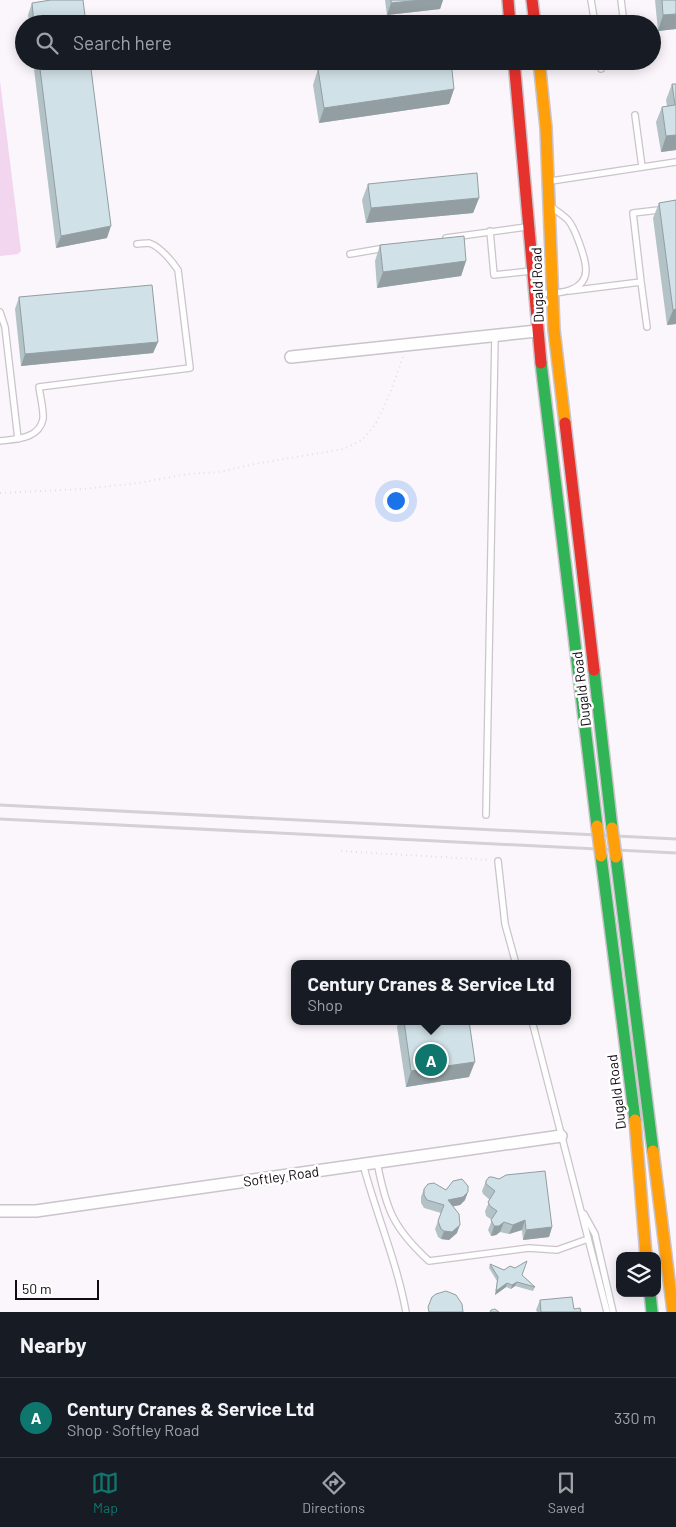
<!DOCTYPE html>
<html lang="en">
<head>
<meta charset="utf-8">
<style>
	body { margin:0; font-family:Barlow,sans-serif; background:#20242c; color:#f1f3f6 }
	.controls { position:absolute; right:15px; bottom:15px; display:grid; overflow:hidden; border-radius:10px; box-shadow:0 2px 12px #0003 }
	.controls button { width:45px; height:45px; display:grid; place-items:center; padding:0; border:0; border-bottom:1px solid #363941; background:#171b24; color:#f1f3f6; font:25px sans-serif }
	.scale { position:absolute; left:15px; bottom:12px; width:84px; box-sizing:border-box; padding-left:5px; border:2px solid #130b12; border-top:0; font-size:14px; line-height:18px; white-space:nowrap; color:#130b12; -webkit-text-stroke:4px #fff; paint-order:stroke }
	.you { position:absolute; left:395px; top:500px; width:18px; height:18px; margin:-12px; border:4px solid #fff; border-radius:50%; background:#1a73e8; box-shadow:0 0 0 8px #1a73e833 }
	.badge { display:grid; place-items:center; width:32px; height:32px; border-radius:50%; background:#0f766e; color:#fff; font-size:16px; font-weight:700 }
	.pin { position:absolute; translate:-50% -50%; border:2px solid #fff; box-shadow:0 1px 5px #0006 }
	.popup { position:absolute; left:291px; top:960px; width:280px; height:65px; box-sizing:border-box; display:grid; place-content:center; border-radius:10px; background:#171b24; filter:drop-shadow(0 1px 4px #0005); font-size:16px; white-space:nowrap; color:#9ea1a6 }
	.popup b { font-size:19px; color:#f1f3f6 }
	.popup::after { content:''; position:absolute; left:50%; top:100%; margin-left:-10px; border:10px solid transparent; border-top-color:#171b24 }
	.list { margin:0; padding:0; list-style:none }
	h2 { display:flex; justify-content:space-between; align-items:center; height:65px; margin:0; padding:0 20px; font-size:21px }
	h2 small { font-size:16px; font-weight:400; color:#9ea1a6 }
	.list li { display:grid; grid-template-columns:32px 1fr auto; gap:15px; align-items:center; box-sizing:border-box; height:80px; padding:0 20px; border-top:1px solid #363941 }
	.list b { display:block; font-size:19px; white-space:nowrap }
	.list p { margin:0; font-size:16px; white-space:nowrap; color:#9ea1a6 }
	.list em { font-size:16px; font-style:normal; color:#9ea1a6 }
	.icon { flex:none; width:28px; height:28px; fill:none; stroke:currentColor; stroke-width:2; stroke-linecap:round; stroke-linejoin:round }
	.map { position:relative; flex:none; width:676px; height:1312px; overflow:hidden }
	.search { position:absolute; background:#171b24; box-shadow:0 2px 12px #0003; left:15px; right:15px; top:15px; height:55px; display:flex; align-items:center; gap:12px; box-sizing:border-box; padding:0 18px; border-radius:28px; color:#9ea1a6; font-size:19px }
	.sheet { height:145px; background:#171b24 }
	nav { display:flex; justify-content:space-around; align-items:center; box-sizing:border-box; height:70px; border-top:1px solid #363941; background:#171b24; font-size:14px; color:#9ea1a6 }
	nav a { display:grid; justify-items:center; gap:2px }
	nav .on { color:#0f766e }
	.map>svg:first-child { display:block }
	.green { fill:#f2d5ef }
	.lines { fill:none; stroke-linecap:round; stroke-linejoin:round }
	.lane-casing { stroke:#cbc4cb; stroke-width:8 }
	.street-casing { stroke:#cbc4cb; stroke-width:14 }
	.fast-casing { stroke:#cbc4cb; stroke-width:14 }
	.slow-casing { stroke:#cbc4cb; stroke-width:14 }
	.jam-casing { stroke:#cbc4cb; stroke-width:14 }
	.path { stroke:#e2dfe1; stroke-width:2; stroke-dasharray:1 4; stroke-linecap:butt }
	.lane { stroke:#fefefe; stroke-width:5.5 }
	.street { stroke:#fefefe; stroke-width:11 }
	.fast { stroke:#30b455; stroke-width:11 }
	.slow { stroke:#ff9f0a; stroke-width:11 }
	.jam { stroke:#e5322d; stroke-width:11 }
	.rail { stroke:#d3d1d3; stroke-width:3 }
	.slow-bridge-casing { stroke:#cbc4cb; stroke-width:14; stroke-linecap:butt }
	.slow-bridge { stroke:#ff9f0a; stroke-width:11 }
	.wall { fill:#b3c2c7 }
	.shaded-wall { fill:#929ea2 }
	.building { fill:#d0e1e7; stroke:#929ea2 }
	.labels { text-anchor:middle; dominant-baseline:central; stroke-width:5; stroke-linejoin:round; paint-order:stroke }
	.street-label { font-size:14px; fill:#130b12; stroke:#fff }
</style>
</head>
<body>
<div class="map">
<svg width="676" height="1312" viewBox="0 0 676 1312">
	<rect width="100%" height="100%" fill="#fbf6fb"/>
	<path class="green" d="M 0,81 L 21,251 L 18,254 L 0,256 Z"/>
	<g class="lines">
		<defs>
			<path id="lane" d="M 591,0 L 595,24
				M 621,0 L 624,24
				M 600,61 L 601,69
				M 635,115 L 642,167
				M 551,181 L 676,162
				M 490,231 L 494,275 L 531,271
				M 446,238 L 526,227
				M 350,254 L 385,248
				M 641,282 L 647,327
				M 569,291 L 641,282 L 633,213 L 676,208
				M 535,294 C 546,293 560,294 570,290 C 593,282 586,262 580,245 C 577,237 574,227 568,220 C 564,216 558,212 553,208
				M 0,312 L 5,327 L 18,439
				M 0,441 C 16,439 39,439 43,419 C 44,411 40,395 39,387 L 190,368 L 178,270 C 171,260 161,247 149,243 C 145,243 140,244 137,244
				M 486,815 L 495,336
				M 498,861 L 505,924 L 516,964
				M 532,1021 L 607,1312
				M 377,1162 C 386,1209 393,1228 429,1261 L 529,1248 L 557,1250 L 588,1239
				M 363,1164 C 376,1214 397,1262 406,1312
				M 584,1214 L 595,1234 L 613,1312"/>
			<path id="street" d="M 291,357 L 537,331
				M 0,1211 L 36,1211 L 561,1136"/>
			<path id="fast" d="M 541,363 L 597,826
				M 594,670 L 612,828
				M 601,856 L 635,1120
				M 616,857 L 653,1151
				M 650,1293 L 652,1312"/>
			<path id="slow" d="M 539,61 L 546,128 L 554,330 L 565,423
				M 635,1120 L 646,1256
				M 653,1151 L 673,1312"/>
			<path id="jam" d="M 508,0 L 510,24
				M 532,0 L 535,24
				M 514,61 L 541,363
				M 565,423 L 594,670"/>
		</defs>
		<use href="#lane" class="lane-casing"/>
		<use href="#street" class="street-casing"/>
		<use href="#fast" class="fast-casing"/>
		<use href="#slow" class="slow-casing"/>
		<use href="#jam" class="jam-casing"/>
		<path class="path" d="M 0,493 L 84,489 L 138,483 L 188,474 L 220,472 L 254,464 L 344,449 L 362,440 L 375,425 L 389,396 L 403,357
			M 341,851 L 491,860"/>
		<use href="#lane" class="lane"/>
		<use href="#street" class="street"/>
		<use href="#fast" class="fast"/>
		<use href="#slow" class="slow"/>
		<use href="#jam" class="jam"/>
		<path class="rail" d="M 0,805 L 676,839
			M 0,819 L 676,853"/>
		<defs>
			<path id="slow-bridge" d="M 597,826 L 601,856
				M 612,828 L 616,857"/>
		</defs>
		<use href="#slow-bridge" class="slow-bridge-casing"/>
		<use href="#slow-bridge" class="slow-bridge"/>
	</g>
	<path class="wall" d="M 385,0 L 443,0 L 440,9 L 387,15 Z
		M 655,0 L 676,0 L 676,29 L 658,31 Z
		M 32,3 L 86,24 L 29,24 L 28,15 Z
		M 33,61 L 90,61 L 107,238 L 56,248 Z
		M 318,69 L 454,89 L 449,104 L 319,123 L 313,85 Z
		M 672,84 L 676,84 L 676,150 L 661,152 L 656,122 L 662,107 L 667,106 L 666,100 Z
		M 368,184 L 479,198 L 473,213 L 366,223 L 362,200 Z
		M 676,200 L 676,324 L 667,325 L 653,218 L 659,203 Z
		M 380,245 L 466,261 L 461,276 L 377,288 L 375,261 Z
		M 19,297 L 158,342 L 153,353 L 21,366 L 15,309 Z
		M 399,1021 L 469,1021 L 469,1077 L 406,1087 L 397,1027 Z
		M 486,1181 L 552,1227 L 549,1237 L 523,1240 L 522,1230 L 509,1234 L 500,1232 L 496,1235 L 491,1236 L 488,1230 L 492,1220 L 486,1216 L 485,1211 L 490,1200 L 483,1194 L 482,1191 Z
		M 424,1189 L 446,1190 L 465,1200 L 460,1205 L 453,1206 L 457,1233 L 449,1240 L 441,1239 L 438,1237 L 435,1229 L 441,1213 L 424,1208 L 421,1203 L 421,1197 Z
		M 490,1264 L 504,1270 L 522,1275 L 535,1287 L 533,1291 L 515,1286 L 511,1289 L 506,1287 L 495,1295 L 497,1281 L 489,1268 Z
		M 540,1300 L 574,1309 L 581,1312 L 537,1312 L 536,1310 Z"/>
	<path class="shaded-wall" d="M 421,0 L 443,0 L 440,9 L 387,15 L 391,3 Z
		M 676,14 L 676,29 L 658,31 L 663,15 Z
		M 454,89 L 449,104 L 319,123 L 324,108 Z
		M 676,135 L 676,150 L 661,152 L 666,136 Z
		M 479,198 L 473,213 L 366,223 L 371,208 Z
		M 111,226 L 107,238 L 56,248 L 61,236 Z
		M 466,261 L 461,276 L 377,288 L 383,272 Z
		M 676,309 L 676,324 L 667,325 L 673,310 Z
		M 158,342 L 153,353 L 21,366 L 25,354 Z
		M 475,1062 L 469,1077 L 406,1087 L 411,1071 Z
		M 468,1192 L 465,1200 L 460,1205 L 445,1208 L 448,1200 Z
		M 525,1220 L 522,1230 L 509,1234 L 513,1225 Z
		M 504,1222 L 500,1232 L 496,1235 L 491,1236 L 494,1226 Z
		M 460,1225 L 457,1233 L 449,1240 L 441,1239 L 444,1231 Z
		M 552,1227 L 549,1237 L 523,1240 L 526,1230 Z
		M 517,1282 L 515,1286 L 511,1289 L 512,1285 Z
		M 507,1283 L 506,1287 L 495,1295 L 496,1291 Z"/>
	<path class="building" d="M 51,0 L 83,0 L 86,24 L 34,24 L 32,3 Z
		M 391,0 L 421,0 L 391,3 Z
		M 662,0 L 676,0 L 676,14 L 663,15 Z
		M 39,61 L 90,61 L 111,226 L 61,236 Z
		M 383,61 L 451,61 L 454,89 L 324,108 L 318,69 Z
		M 672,84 L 676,84 L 676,135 L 666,136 L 662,107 L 675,105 Z
		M 477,173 L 479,198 L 371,208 L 368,184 Z
		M 676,200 L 676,309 L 673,310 L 659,203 Z
		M 464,236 L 466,261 L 383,272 L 380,245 Z
		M 152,285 L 158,342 L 25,354 L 19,297 Z
		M 404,1021 L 469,1021 L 475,1062 L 411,1071 Z
		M 545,1171 L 552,1227 L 526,1230 L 525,1220 L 513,1225 L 504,1222 L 499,1226 L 494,1226 L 491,1220 L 497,1211 L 490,1206 L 488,1202 L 495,1191 L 486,1184 L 486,1181 L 489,1177 L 492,1177 L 499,1179 L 506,1175 Z
		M 462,1179 L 468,1186 L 468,1192 L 463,1197 L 448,1200 L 459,1214 L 460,1225 L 452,1232 L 444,1231 L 441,1229 L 438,1221 L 444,1205 L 427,1200 L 424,1195 L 424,1189 L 428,1184 L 434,1183 L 446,1190 L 453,1181 Z
		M 527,1261 L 522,1275 L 535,1287 L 517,1282 L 512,1285 L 507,1283 L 496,1291 L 498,1277 L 490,1264 L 504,1270 L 510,1266 L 515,1268 Z
		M 446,1291 L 456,1295 L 462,1304 L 463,1312 L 429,1312 L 428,1307 L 432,1297 L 436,1294 Z
		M 572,1297 L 574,1309 L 580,1308 L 581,1312 L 541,1312 L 540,1300 Z
		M 495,1309 L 499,1312 L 490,1312 L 491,1310 Z"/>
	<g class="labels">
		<g class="street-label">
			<text transform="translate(537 285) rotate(-92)">Dugald Road</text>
			<text transform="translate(581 689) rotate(-97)">Dugald Road</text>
			<text transform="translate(616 1092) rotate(-97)">Dugald Road</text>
			<text transform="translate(281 1176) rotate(-8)">Softley Road</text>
		</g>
	</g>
</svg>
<div class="controls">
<button><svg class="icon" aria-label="layers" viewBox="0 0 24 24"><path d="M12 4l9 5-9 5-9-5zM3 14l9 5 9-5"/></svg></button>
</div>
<div class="scale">50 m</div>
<div class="you"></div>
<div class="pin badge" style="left:431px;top:1060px">A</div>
<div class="popup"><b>Century Cranes &amp; Service Ltd</b>Shop</div>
<div class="search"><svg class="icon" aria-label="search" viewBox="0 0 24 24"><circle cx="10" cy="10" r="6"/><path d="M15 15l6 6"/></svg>Search here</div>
</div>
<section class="sheet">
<h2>Nearby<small></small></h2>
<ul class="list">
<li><span class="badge">A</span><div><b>Century Cranes &amp; Service Ltd</b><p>Shop · Softley Road</p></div><em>330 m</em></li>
</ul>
</section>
<nav>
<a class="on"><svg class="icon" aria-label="map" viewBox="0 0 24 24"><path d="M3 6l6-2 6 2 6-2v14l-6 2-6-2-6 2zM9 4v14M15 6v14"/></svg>Map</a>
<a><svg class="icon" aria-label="directions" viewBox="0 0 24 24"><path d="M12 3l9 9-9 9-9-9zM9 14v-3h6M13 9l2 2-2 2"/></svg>Directions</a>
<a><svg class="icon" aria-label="saved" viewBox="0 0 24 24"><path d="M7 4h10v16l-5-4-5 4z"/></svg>Saved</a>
</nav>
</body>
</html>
